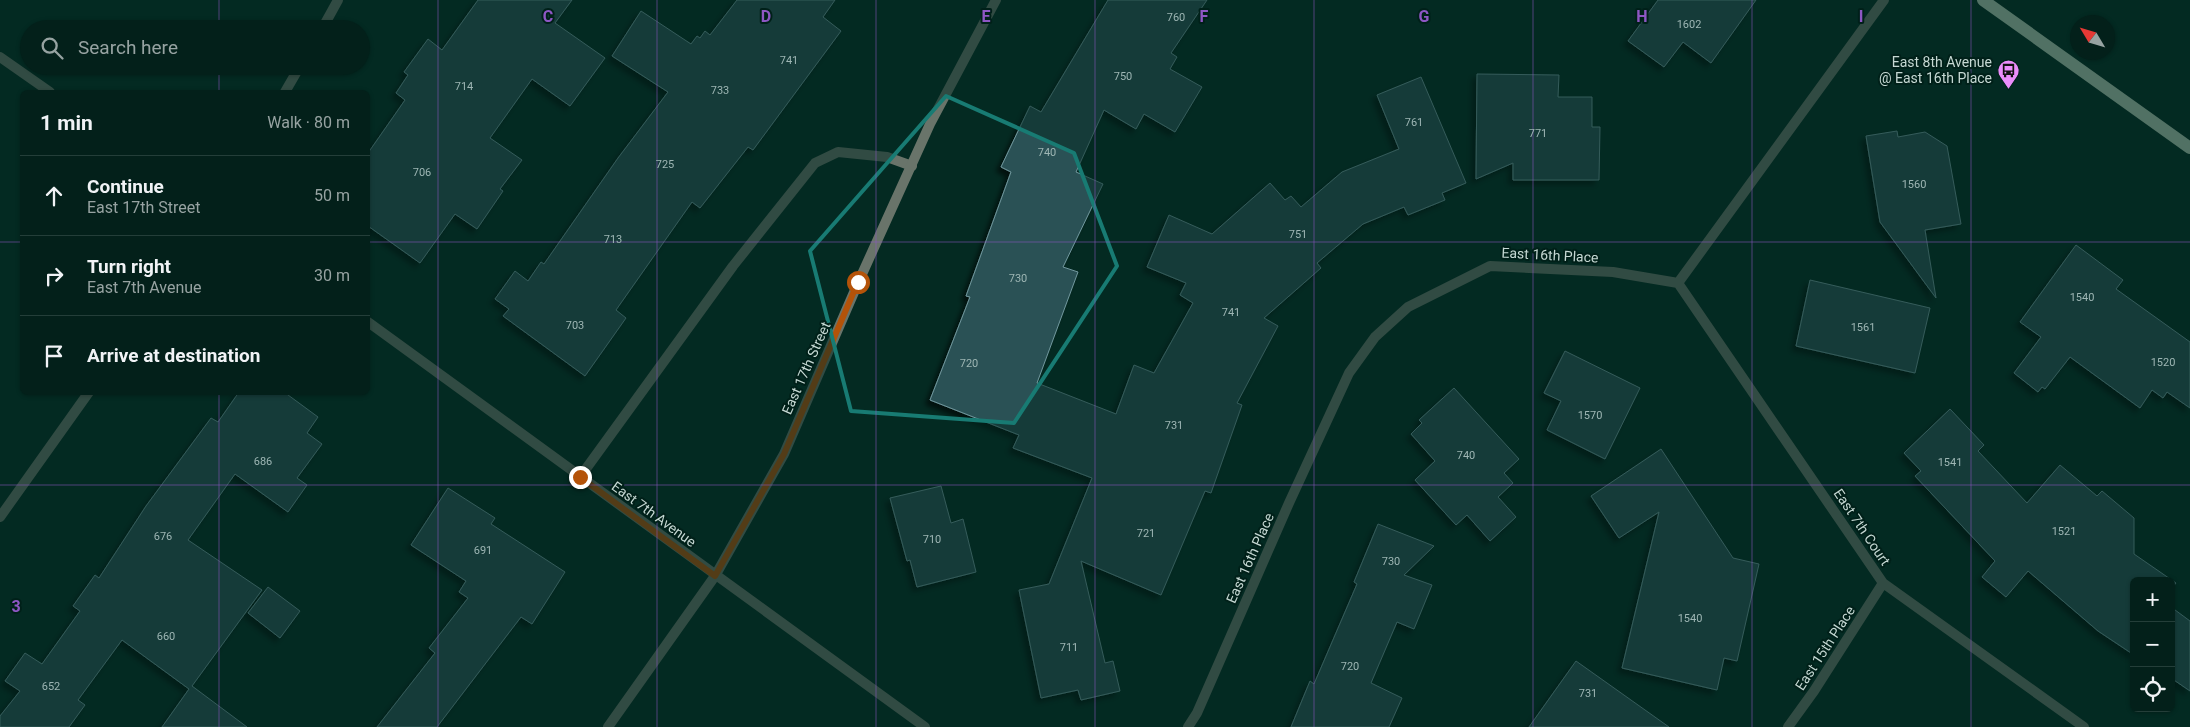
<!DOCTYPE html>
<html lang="en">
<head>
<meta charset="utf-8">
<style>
	body { margin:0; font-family:Roboto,sans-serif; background:#0d2823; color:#f1f3f6 }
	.controls { position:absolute; right:15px; bottom:15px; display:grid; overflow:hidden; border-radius:8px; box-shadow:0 1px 4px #0004 }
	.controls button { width:45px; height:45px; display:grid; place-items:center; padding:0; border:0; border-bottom:1px solid #243e39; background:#03201a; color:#f1f3f6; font:25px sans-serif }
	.compass { position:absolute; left:2070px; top:15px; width:45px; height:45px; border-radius:50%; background:#03201a; box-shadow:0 1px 4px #0004; rotate:308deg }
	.stop { position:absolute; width:15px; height:15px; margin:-11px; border:4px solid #b45309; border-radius:50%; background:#fff }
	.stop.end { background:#b45309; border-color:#fff; box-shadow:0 1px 5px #0008 }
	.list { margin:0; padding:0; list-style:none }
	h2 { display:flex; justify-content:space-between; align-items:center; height:65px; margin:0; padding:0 20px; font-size:21px }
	h2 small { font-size:16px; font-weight:400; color:#97a3a2 }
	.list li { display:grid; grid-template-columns:32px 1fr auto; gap:15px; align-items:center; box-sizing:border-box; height:80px; padding:0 20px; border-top:1px solid #243e39 }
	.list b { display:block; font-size:19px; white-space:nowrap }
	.list p { margin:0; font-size:16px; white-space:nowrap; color:#97a3a2 }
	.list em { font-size:16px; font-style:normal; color:#97a3a2 }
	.icon { flex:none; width:28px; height:28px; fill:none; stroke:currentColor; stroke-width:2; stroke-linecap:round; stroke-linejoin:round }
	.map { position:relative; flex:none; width:2190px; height:727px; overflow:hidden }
	.search { position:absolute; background:#03201a; box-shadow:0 1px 4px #0004; left:20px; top:20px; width:350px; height:55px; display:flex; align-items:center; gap:12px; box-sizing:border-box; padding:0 18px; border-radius:28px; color:#97a3a2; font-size:19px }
	.panel { position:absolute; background:#03201a; box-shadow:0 1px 4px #0004; left:20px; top:90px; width:350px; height:305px; border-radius:8px }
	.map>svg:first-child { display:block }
	.building { fill:#2b5155; stroke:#71989e; filter:url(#shadow) }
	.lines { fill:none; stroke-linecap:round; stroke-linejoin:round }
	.service { stroke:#69746a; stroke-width:10 }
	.minor { stroke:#69746a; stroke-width:10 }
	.tertiary { stroke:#69746a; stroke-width:10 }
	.primary { stroke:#b0c7b3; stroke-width:12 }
	.route { stroke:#b45309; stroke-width:6 }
	.marked { fill:none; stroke:#187b73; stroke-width:4; stroke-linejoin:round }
	.grid { fill:none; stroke:#8e57c4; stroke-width:1; stroke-opacity:0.55 }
	.labels { text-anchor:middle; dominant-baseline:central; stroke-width:4; stroke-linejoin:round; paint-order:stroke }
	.number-label { font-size:11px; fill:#9eb6b4 }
	.poi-label { font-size:14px; fill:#c5d8d3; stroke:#002019; text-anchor:end }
	.street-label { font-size:14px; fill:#c5d8d3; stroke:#002019 }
	.grid-label { font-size:16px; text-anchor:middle; font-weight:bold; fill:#8e57c4; stroke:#002019; stroke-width:4; stroke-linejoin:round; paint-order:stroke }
</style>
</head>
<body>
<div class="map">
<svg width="2190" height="727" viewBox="0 0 2190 727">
	<defs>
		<filter id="shadow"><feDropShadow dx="-4.5" dy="4.5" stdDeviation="2.5" flood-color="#0009"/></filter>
	</defs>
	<rect width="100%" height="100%" fill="#042a22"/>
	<path class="building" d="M 478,0 L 572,0 L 555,23 L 605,58 L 570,106 L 532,79 L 490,138 L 522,160 L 500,189 L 503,191 L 477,229 L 455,214 L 420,263 L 368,226 L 368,153 L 405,100 L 396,93 L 408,75 L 404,72 L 428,39 L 442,50 Z
		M 737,0 L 835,0 L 823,17 L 841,31 L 753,150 L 748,147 L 700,208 L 692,202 L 616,310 L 626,318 L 585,376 L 503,316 L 509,309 L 495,299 L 515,271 L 528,281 L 541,262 L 544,264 L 618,158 L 668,92 L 612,56 L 641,11 L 691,44 L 697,36 L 700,38 L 705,31 L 710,35 Z
		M 1108,0 L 1207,0 L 1171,53 L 1177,57 L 1170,69 L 1202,87 L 1175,132 L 1144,114 L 1136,129 L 1104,110 L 1076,172 L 1103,184 L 1063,267 L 1078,272 L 1037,383 L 1116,414 L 1134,365 L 1154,373 L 1193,303 L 1180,295 L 1186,283 L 1147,267 L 1169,215 L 1212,234 L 1270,183 L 1285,200 L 1291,196 L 1301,207 L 1342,172 L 1399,149 L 1377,95 L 1421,77 L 1466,183 L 1442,193 L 1445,200 L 1408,215 L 1404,207 L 1363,224 L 1317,263 L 1321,268 L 1264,318 L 1278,326 L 1237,403 L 1242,405 L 1211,493 L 1205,491 L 1161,595 L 1081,561 L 1105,663 L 1113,661 L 1120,691 L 1081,700 L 1078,690 L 1041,698 L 1019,590 L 1049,584 L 1092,478 L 1013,448 L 1019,435 L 930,400 L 970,297 L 966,296 L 1011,172 L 1001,167 L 1030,106 L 1041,112 Z
		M 1658,0 L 1756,0 L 1711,63 L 1683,42 L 1664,67 L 1628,41 Z
		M 1477,74 L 1559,75 L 1558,97 L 1592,97 L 1592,127 L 1600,127 L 1599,180 L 1513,180 L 1513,163 L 1476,179 Z
		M 1897,131 L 1898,137 L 1925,132 L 1947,146 L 1961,224 L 1925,230 L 1936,298 L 1880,222 L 1866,136 Z
		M 2076,245 L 2123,280 L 2116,289 L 2190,342 L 2190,408 L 2167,392 L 2163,398 L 2152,390 L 2140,408 L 2070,357 L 2045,389 L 2042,387 L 2038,392 L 2014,373 L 2041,337 L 2020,322 Z
		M 1810,280 L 1930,308 L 1915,373 L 1796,346 Z
		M 1565,351 L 1640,388 L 1605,459 L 1547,430 L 1561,401 L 1544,393 Z
		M 1454,388 L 1519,459 L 1504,473 L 1513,483 L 1498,497 L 1516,517 L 1490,541 L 1467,515 L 1456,525 L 1415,480 L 1435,461 L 1411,434 L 1422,423 L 1419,420 Z
		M 239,392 L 284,392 L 318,417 L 307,433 L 322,444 L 297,478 L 307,485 L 288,512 L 235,474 L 188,540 L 262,590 L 192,686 L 247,727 L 162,727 L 189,689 L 122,640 L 78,700 L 85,705 L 69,727 L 0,727 L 0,716 L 20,691 L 5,681 L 25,653 L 42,664 L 80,611 L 73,606 L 95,575 L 99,578 L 146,506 L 211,418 L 218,422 Z
		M 1950,409 L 1984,445 L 1978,451 L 2027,503 L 2060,465 L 2097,496 L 2102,491 L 2134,518 L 2134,554 L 2176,583 L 2171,589 L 2171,581 L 2134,581 L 2134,655 L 2098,631 L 2028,571 L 2006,597 L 1982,577 L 1995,561 L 1915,476 L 1921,471 L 1904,453 Z
		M 1661,449 L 1733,558 L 1759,564 L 1737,661 L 1724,658 L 1717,690 L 1622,668 L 1659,512 L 1619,538 L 1591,496 Z
		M 941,486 L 951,523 L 963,519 L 976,572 L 917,587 L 910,560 L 907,561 L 890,498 Z
		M 448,488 L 495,518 L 491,524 L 565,572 L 532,624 L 521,617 L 437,727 L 377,727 L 435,653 L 429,648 L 468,598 L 459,592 L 466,581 L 411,545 Z
		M 1378,524 L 1434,546 L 1404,575 L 1432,585 L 1414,629 L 1397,622 L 1371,683 L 1402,698 L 1389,727 L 1291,727 L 1310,681 L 1314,684 L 1357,584 L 1354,582 Z
		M 268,587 L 300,611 L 280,638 L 248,613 Z
		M 2171,607 L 2190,621 L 2190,691 L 2171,678 Z
		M 1576,661 L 1669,727 L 1529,727 Z"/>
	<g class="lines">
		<path class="service" d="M 580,477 L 733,266 L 815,163 L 838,152 L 887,157 L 912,166"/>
		<path class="minor" d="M 322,29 L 338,0
			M 0,57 L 50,92
			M 285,92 L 300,66
			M 1678,283 L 1883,583 L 2084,727
			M 368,322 L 925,727
			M 0,517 L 89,392
			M 1188,727 L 1197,713 L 1289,503 L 1349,373 L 1375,337 L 1408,307 L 1490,266 L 1613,272 L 1678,283 L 1884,0
			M 1788,727 L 1814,691 L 1883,583"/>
		<path class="tertiary" d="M 608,727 L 715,576 L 784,454 L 858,283 L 930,124 L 996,0"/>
		<path class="primary" d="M 1983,0 L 2190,148"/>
	</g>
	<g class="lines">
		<path class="route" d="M 580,477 L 715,576 L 784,454 L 858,282"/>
	</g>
	<path d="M0 0H2190V727H0ZM 946,96 L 1074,153 L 1117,266 L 1014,423 L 851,411 L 810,251 Z" fill="#042a22" fill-opacity=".55" fill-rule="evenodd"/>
	<path class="marked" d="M 946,96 L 1074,153 L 1117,266 L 1014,423 L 851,411 L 810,251 Z"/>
	<path class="grid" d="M 219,0 L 219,29M 438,0 L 438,727M 657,0 L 657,727M 876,0 L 876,727M 1095,0 L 1095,727M 1314,0 L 1314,727M 1533,0 L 1533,727M 1752,0 L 1752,727M 1971,0 L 1971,727M 219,66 L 219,92M 0,242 L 22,242M 368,242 L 2190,242M 219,392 L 219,727M 0,485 L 2190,485"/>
	<defs>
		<symbol id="bus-pin" viewBox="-11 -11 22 30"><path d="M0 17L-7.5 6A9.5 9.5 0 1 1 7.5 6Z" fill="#eb8dfb" stroke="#002019"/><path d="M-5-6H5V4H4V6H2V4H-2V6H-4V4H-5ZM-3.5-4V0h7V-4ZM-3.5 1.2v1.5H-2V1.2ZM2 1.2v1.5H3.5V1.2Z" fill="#111"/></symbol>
	</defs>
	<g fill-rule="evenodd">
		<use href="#bus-pin" x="1996" y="58" width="25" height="34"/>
	</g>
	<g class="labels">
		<g class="number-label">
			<text x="1176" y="17">760</text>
			<text x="1689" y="24">1602</text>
			<text x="789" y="60">741</text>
			<text x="1123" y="76">750</text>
			<text x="464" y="86">714</text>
			<text x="720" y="90">733</text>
			<text x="1414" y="122">761</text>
			<text x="1538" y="133">771</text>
			<text x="1047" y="152">740</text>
			<text x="665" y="164">725</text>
			<text x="422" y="172">706</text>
			<text x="1914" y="184">1560</text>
			<text x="1298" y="234">751</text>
			<text x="613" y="239">713</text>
			<text x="1018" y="278">730</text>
			<text x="2082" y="297">1540</text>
			<text x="1231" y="312">741</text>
			<text x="575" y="325">703</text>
			<text x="1863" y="327">1561</text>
			<text x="2163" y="362">1520</text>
			<text x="969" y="363">720</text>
			<text x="1590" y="415">1570</text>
			<text x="1174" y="425">731</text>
			<text x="1466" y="455">740</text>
			<text x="263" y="461">686</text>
			<text x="1950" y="462">1541</text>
			<text x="2064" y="531">1521</text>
			<text x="1146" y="533">721</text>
			<text x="163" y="536">676</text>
			<text x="932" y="539">710</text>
			<text x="483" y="550">691</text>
			<text x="1391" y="561">730</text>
			<text x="1690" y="618">1540</text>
			<text x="166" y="636">660</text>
			<text x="1069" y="647">711</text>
			<text x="1350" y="666">720</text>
			<text x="51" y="686">652</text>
			<text x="1588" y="693">731</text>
		</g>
		<g class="poi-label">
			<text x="1992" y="62">East 8th Avenue<tspan x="1992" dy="16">@ East 16th Place</tspan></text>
		</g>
		<g class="street-label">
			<text transform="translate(1550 255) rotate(3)">East 16th Place</text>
			<text transform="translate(806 368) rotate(-66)">East 17th Street</text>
			<text transform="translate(654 514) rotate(36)">East 7th Avenue</text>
			<text transform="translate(1862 527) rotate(56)">East 7th Court</text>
			<text transform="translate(1250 558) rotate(-66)">East 16th Place</text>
			<text transform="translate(1825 648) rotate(-57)">East 15th Place</text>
		</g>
	</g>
	<g class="grid-label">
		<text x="548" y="22">C</text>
		<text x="766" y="22">D</text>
		<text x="986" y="22">E</text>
		<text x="1204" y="22">F</text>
		<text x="1424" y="22">G</text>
		<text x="1642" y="22">H</text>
		<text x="1861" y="22">I</text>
		<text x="16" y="612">3</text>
	</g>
</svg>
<div class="controls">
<button>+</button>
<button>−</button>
<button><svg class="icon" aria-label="locate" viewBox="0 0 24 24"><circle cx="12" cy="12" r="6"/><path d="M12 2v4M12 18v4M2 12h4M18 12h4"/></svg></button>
</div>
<svg class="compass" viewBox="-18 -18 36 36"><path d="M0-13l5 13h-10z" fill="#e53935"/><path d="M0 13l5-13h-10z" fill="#97a3a2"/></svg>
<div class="stop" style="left:858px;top:282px"></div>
<div class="stop end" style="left:580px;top:477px"></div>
<div class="search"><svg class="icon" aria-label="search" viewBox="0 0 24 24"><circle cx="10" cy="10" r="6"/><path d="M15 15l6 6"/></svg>Search here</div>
<section class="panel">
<h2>1 min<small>Walk · 80 m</small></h2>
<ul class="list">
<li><svg class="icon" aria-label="ahead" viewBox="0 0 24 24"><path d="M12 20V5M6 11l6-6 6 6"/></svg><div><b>Continue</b><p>East 17th Street</p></div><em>50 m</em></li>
<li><svg class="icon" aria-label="right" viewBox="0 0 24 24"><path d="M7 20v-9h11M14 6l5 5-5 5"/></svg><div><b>Turn right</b><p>East 7th Avenue</p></div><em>30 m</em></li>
<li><svg class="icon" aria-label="arrive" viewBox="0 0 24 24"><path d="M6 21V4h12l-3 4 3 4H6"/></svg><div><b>Arrive at destination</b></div></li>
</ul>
</section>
</div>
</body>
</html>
